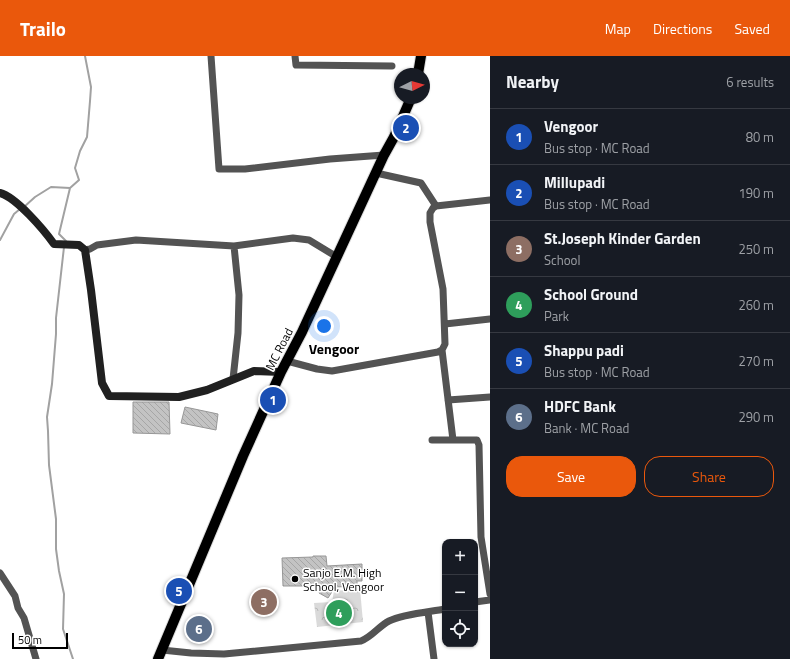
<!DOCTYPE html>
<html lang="en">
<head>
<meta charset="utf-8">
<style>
	body { margin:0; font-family:"Titillium Web",sans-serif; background:#242831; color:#f1f3f6 }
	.controls { position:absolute; right:12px; bottom:12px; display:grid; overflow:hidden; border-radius:8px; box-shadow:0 1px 3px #0004 }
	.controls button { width:36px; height:36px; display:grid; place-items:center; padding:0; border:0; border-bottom:1px solid #363941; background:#171b24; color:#f1f3f6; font:20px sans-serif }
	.compass { position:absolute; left:394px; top:12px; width:36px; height:36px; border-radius:50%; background:#171b24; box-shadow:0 1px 3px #0004; rotate:85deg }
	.scale { position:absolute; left:12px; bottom:10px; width:56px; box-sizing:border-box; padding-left:4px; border:2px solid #000; border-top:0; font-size:11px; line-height:14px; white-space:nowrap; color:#000; -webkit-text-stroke:3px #fff; paint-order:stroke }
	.you { position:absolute; left:324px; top:270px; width:14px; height:14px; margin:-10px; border:3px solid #fff; border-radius:50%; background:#1a73e8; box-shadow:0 0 0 6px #1a73e833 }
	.badge { display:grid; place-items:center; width:26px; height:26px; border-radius:50%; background:#ea580c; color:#fff; font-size:13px; font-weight:700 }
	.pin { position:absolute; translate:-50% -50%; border:2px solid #fff; box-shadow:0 1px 4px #0006 }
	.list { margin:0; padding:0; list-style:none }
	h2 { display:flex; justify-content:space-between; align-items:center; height:52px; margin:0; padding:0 16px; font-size:17px }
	h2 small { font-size:13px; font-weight:400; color:#9ea1a6 }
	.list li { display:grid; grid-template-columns:26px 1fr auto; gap:12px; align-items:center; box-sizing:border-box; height:56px; padding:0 16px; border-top:1px solid #363941 }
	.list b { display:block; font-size:15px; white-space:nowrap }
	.list p { margin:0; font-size:13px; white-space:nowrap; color:#9ea1a6 }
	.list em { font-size:13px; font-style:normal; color:#9ea1a6 }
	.actions { display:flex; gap:8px; padding:12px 16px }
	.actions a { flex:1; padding:9px 0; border:1px solid #ea580c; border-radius:16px; text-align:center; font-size:14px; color:#ea580c }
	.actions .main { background:#ea580c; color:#fff }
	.icon { flex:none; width:22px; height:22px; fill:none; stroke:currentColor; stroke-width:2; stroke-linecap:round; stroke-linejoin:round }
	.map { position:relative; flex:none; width:490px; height:603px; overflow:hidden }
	header { display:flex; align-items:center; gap:24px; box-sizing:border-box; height:56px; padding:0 20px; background:#ea580c; color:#fff }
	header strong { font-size:19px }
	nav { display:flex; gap:22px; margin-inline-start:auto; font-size:14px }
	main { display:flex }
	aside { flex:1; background:#171b24 }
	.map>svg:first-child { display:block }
	.forest { fill:url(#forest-crowns) }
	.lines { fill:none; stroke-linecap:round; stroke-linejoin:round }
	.stream { stroke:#a1a1a1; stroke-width:2 }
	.building { fill:url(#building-back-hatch); stroke:#979797 }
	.primary-casing { stroke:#dbdbdb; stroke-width:12 }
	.street { stroke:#535353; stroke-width:7 }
	.secondary { stroke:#202020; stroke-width:8 }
	.primary { stroke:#000; stroke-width:10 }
	.poi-dot { fill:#000; stroke:#fff; stroke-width:1.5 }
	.labels { text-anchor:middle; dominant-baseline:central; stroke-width:3; stroke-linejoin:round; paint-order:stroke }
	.street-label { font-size:12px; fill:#000; stroke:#fff }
	.poi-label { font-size:12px; fill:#000; stroke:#fff; text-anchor:start }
	.quarter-label { font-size:14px; font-weight:bold; fill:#000; stroke:#fff }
</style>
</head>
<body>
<header>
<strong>Trailo</strong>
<nav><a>Map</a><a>Directions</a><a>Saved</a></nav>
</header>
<main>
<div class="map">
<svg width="490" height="603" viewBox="0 0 490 603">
	<defs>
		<pattern id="forest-crowns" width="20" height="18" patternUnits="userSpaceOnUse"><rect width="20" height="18" fill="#dadada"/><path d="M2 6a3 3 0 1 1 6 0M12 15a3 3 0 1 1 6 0" fill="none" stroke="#b9b9b9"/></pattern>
		<pattern id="building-back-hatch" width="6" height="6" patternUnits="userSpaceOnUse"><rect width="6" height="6" fill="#c3c3c3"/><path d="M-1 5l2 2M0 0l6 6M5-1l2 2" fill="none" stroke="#a6a6a6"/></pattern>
	</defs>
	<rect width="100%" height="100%" fill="#fff"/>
	<path class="forest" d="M 360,533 L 363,566 L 317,571 L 314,547 L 332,546 L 334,535 Z"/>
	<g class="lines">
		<path class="stream" d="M 24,151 L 35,141 L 51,131 L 70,132 L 79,124 L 75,112 L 80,95 L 87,81 L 90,45 L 91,31 L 85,0
			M 0,184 L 14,158 L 20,153
			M 65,187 L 66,185 L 59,178 L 70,132
			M 64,191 L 56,262 L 56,278 L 52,328 L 47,361 L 48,375 L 49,409 L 56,463 L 56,493 L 59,515 L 64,538 L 63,573 L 73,603"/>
	</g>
	<path class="building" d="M 133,346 L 169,346 L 170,378 L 133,377 Z
		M 185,351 L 218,358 L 216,374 L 181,367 Z
		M 313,500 L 326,500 L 327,510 L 362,508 L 362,525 L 357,525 L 357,530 L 335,531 L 328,542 L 319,537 L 323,530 L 283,530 L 282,502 L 313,501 Z"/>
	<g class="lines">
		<defs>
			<path id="primary" d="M 418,18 L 421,0
				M 158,603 L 243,400 L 281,316 L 302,276 L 384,99 L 394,81 L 411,42"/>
		</defs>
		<use href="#primary" class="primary-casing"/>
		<path class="street" d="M 211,0 L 219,113 L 245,113 L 330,103 L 384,99
			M 295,0 L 296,9 L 392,10
			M 376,117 L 421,127 L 436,150
			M 85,194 L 90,193 L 97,189 L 136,184 L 234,190 L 293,182 L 309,184 L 337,201
			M 445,268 L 490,263
			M 442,294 L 453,384
			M 287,305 L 317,313 L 332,315 L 438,296 L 442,294 L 445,288 L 443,233 L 430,166 L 430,157 L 433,152 L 436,150 L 490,144
			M 233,323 L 238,277 L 239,239 L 234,190
			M 448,344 L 490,341
			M 432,384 L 477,384 L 479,389 L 481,481 L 490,538
			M 0,517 L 15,540 L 18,552 L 24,562 L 36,603
			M 475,546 L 490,544
			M 428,556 L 434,603
			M 162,594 L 191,597 L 224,598 L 361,585 C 372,581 379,570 389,565 C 404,558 429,556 445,553"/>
		<path class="secondary" d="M 0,137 C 16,141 44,174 54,188 L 79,189 L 85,194 L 91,234 L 102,327 L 109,340 L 179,341 L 207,334 L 254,315 L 281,316"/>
		<use href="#primary" class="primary"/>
	</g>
	<circle class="poi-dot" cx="295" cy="523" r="4"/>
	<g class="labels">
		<g class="street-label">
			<text transform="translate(279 293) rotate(-63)">MC Road</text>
		</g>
		<g class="poi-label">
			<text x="303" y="516">Sanjo E.M. High<tspan x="303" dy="14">School, Vengoor</tspan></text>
		</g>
		<g class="quarter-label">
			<text x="334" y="292">Vengoor</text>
		</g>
	</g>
</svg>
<div class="controls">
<button>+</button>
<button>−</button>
<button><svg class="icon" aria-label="locate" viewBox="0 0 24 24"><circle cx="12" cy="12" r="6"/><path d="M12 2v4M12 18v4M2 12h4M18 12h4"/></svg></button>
</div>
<svg class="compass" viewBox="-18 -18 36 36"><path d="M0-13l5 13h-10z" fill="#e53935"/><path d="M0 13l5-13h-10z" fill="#9ea1a6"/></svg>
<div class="scale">50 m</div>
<div class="you"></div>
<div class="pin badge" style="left:273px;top:344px;background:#1a4fb4">1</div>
<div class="pin badge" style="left:406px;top:72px;background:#1a4fb4">2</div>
<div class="pin badge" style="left:264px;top:546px;background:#8d6e63">3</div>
<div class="pin badge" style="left:339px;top:557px;background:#2e9e5b">4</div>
<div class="pin badge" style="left:179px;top:535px;background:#1a4fb4">5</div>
<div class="pin badge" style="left:199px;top:573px;background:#5c6f8a">6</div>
</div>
<aside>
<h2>Nearby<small>6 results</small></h2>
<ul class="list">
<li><span class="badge" style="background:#1a4fb4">1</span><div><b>Vengoor</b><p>Bus stop · MC Road</p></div><em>80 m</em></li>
<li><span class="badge" style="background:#1a4fb4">2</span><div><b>Millupadi</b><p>Bus stop · MC Road</p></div><em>190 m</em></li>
<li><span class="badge" style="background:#8d6e63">3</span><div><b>St.Joseph Kinder Garden</b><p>School</p></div><em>250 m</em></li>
<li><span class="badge" style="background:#2e9e5b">4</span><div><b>School Ground</b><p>Park</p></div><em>260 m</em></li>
<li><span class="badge" style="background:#1a4fb4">5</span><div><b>Shappu padi</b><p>Bus stop · MC Road</p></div><em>270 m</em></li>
<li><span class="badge" style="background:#5c6f8a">6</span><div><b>HDFC Bank</b><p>Bank · MC Road</p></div><em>290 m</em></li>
</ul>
<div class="actions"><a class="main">Save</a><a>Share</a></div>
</aside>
</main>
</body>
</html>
